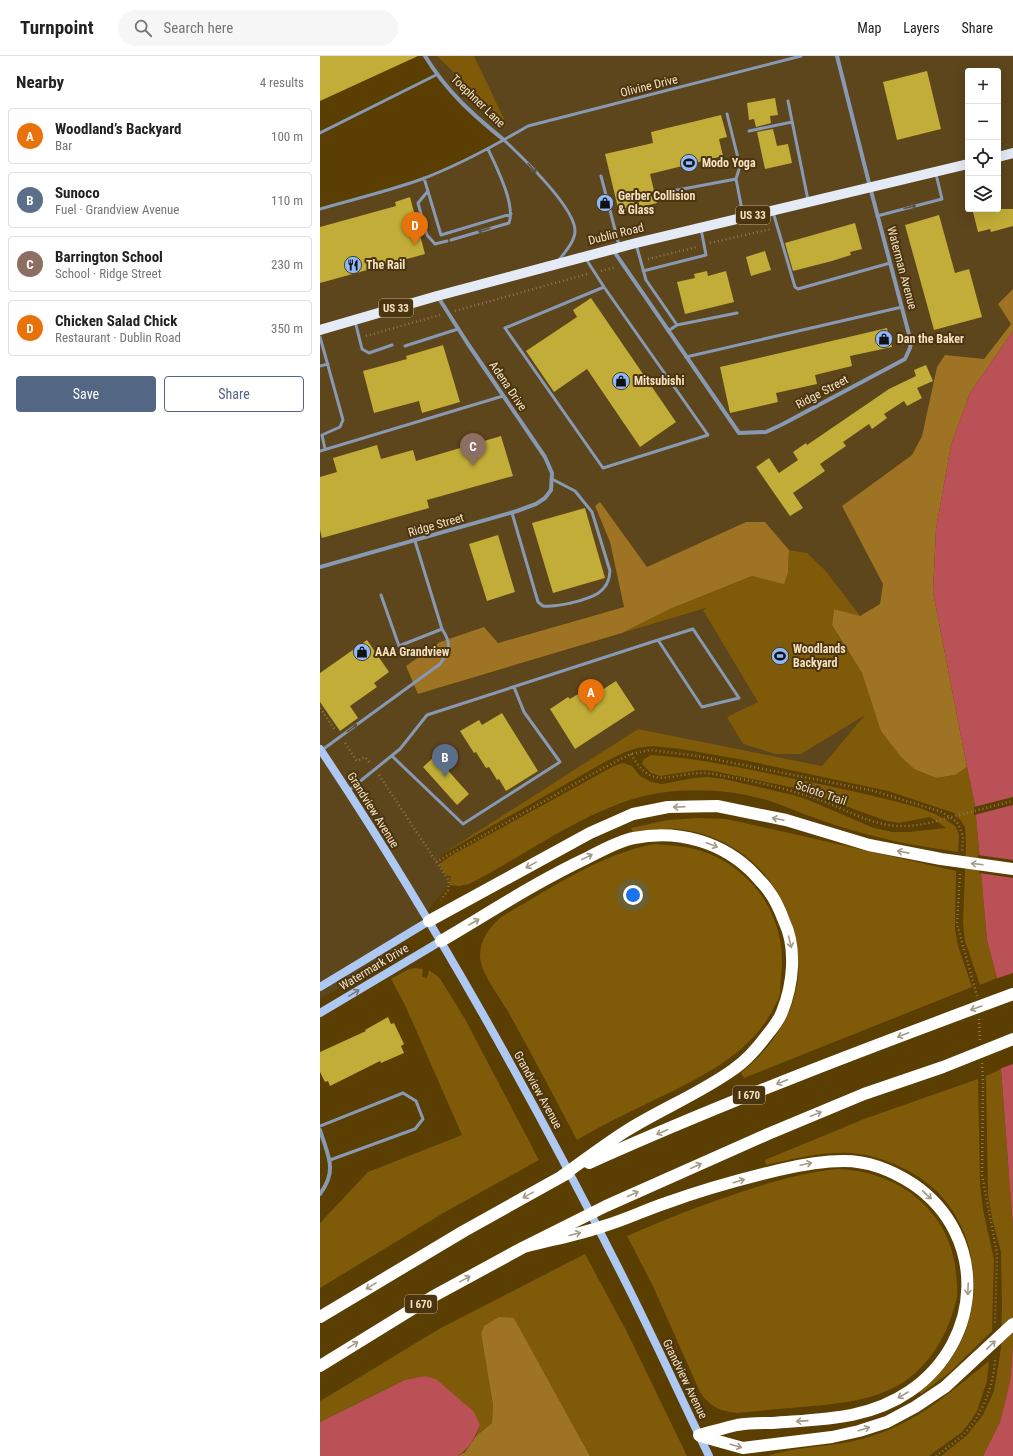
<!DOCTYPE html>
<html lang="en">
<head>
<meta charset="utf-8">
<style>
	body { margin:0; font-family:"Roboto Condensed",sans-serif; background:#f6f6f6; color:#222 }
	.controls { position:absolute; right:12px; top:12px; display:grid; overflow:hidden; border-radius:4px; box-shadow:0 4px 16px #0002 }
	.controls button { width:36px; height:36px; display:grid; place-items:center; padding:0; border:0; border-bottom:1px solid #e0e0e0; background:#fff; color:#222; font:20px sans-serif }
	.you { position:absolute; left:313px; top:839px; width:14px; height:14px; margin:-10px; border:3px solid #fff; border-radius:50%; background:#1a73e8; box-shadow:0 0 0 6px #1a73e833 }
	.badge { display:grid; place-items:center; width:26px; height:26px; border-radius:50%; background:#536684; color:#fff; font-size:13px; font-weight:700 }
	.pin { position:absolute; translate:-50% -33px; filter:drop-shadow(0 1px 2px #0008) }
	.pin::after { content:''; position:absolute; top:21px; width:14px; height:12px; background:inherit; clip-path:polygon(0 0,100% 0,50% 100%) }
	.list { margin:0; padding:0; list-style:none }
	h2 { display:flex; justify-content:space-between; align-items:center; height:52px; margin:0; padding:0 16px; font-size:17px }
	h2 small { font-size:13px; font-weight:400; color:#767676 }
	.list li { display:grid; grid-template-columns:26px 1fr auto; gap:12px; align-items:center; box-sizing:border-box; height:56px; margin:0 8px 8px; padding:0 8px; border:1px solid #e0e0e0; border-radius:4px }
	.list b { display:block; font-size:15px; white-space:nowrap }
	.list p { margin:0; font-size:13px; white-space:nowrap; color:#767676 }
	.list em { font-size:13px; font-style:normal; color:#767676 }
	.actions { display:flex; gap:8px; padding:12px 16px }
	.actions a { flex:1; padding:9px 0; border:1px solid #536684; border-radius:4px; text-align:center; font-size:14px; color:#536684 }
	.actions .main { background:#536684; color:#fff }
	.icon { flex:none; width:22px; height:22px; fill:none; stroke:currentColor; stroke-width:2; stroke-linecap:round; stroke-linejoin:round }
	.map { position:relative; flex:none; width:693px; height:1400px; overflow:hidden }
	header { display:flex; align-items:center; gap:24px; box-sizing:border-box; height:56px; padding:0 20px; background:#fff; border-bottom:1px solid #e0e0e0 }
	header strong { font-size:19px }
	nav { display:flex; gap:22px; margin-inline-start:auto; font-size:14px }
	.search { width:280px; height:36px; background:#f6f6f6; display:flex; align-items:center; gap:10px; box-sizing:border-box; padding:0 14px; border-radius:22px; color:#767676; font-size:15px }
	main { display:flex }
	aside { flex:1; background:#fff }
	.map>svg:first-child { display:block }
	.built { fill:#5d451c; fill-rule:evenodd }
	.green { fill:#7f5a09 }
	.forest { fill:#9e7323 }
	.water { fill:#b95157 }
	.pier { fill:#5a3e02 }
	.building { fill:#c1ad37 }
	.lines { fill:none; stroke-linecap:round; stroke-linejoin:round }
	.path { stroke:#927947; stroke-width:2.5; stroke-dasharray:1 3; stroke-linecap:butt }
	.lane { stroke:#8799b3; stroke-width:3 }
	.street { stroke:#8799b3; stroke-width:4 }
	.secondary { stroke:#adc8f3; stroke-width:8 }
	.primary { stroke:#e4ebf6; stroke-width:10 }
	.highway { stroke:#fff; stroke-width:12 }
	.oneway { stroke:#5c5341 }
	.oneway2 { stroke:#a49a88 }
	.oneway3 { stroke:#777776 }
	.labels { text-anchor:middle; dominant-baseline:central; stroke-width:4; stroke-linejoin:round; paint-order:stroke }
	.shield { fill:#4a3510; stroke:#c2ad8a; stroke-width:1 }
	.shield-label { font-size:11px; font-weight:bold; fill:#f5e0bf }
	.street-label { font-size:12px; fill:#f5e0bf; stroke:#4a3510 }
	.poi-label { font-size:12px; font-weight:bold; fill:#f5e0bf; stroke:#4a3510; text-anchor:start }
</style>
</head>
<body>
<header>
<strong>Turnpoint</strong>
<div class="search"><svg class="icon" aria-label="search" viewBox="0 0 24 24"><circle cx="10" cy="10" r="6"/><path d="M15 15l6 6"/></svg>Search here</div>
<nav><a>Map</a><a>Layers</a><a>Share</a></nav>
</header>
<main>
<aside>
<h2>Nearby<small>4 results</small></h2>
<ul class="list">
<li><span class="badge" style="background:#e8710a">A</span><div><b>Woodland’s Backyard</b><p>Bar</p></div><em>100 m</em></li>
<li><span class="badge" style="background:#5c6f8a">B</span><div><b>Sunoco</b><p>Fuel · Grandview Avenue</p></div><em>110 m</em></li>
<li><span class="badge" style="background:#8d6e63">C</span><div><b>Barrington School</b><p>School · Ridge Street</p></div><em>230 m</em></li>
<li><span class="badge" style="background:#e8710a">D</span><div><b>Chicken Salad Chick</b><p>Restaurant · Dublin Road</p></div><em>350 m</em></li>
</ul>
<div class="actions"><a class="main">Save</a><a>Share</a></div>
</aside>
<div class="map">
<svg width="693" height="1400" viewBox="0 0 693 1400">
	<rect width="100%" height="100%" fill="#5a3e02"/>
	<path class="built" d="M 105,0 L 693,0 L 693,233 L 678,248 L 691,267 L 664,303 L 617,311 L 602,380 L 592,399 L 522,450 L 563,528 L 560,548 L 541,561 L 504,513 L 487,497 L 469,494 L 445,466 L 426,466 L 327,511 L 275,450 L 290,486 L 304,551 L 178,587 L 86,610 L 99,638 L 386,552 L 388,556 L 464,528 L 546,658 L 502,710 L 318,673 L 121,799 L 119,808 L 125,818 L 131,821 L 129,829 L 62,907 L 0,943 L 0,153 L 92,126 L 137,109 L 184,84 L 131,37 ZM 648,15 L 678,15 L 678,153 L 648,153 Z"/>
	<path class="green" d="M 117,0 L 154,0 L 186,67 Z
		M 469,494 L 487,497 L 504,513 L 541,561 L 514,553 L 512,569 L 542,617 L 562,675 L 581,701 L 594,713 L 616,722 L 635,719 L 647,711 L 655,749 L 667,884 L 677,922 L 660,929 L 645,885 L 643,867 L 646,788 L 645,771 L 641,765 L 634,757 L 568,735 L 424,704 L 361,693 L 332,690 L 317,692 L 303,697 L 283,707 L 121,799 L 318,673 L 502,710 L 545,659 L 481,698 L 456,698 L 423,688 L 407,661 L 438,646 L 383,554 L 386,553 L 386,552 L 302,577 L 350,553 L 432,520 L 455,525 L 468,516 Z
		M 331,699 C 381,702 431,714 480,724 C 509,730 538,736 566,743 C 590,749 617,755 636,771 L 639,779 L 638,796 C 604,791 568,785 535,775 C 522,771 508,767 495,762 C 480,757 465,750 450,745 C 408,732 354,730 313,743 C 253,762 204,800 149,828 L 139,830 L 129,829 L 131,821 L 125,818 L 119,808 L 134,798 L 294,710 L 303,707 L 312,710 L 320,720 L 331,726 L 342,728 L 374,722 L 387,721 L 404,723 L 473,739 L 486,743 L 554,772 L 573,776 L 589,776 L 626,772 L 610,761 L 579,767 L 567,765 L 475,732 L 393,715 L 380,714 L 340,720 L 331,717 L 322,708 L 324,703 Z
		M 379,762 L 406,763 L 456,774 L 636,815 L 635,873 L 638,890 L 652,931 L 424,1022 L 421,1017 C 443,999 462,976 472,948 C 481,924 480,898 473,874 C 458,818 416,780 358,773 C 343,772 327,774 313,777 L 311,772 L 348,764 Z
		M 334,788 C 342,789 350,789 358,790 C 396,794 430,817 448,850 C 460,874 464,894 461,921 C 460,927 461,935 459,942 C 457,946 454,951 452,955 C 430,996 388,1017 349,1037 C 318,1052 287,1066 257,1084 C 235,1042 213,1001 190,959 C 182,944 160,917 160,900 C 160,883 170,871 181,861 C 230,833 278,799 334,788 Z
		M 95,912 L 103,913 L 102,921 L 107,922 L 109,914 L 116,919 L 121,924 L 145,963 L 219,1104 L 125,1156 L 0,1232 L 0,1167 L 48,1116 L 142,1079 L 85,949 L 71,923 L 87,914 Z
		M 681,1013 L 693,1172 L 693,1289 L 690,1326 L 680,1366 L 663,1400 L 621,1400 L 646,1380 L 663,1359 L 674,1335 L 681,1292 L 682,1250 L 681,1196 L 673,1166 L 668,1139 L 666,1020 Z
		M 658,1023 L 660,1129 L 663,1154 L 674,1203 L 672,1275 L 629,1317 L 601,1338 L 599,1336 C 611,1326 622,1316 631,1303 C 664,1256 661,1186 623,1142 C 606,1122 579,1108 554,1101 C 518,1091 482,1101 446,1109 L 445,1104 L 544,1063 Z
		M 518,1113 C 575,1115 625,1150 635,1208 C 636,1219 638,1231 637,1241 C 635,1250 632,1259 629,1267 C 621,1289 606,1309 588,1323 C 557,1345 517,1348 481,1351 C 459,1353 438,1355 417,1357 C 400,1355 390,1351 380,1336 L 332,1228 L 307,1180 C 345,1163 384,1148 424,1135 C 455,1125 485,1116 518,1113 Z
		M 265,1198 L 306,1274 L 367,1400 L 270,1400 L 194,1262 L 161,1278 L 173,1349 L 172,1367 L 156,1380 L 160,1369 L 104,1320 L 85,1324 L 0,1366 L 0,1345 L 7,1341 L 119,1273 Z
		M 669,1305 L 667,1325 L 657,1355 L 650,1366 L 642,1376 L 609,1400 L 448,1400 C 474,1391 502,1391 529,1386 C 589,1374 623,1342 669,1305 Z"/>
	<path class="forest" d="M 693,233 L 693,275 L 650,337 L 631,389 L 616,473 L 613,536 L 647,711 L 635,719 L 616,722 L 594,713 L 581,701 L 561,675 L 542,617 L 512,569 L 514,553 L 540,560 L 560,548 L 563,528 L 522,450 L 592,399 L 602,380 L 617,311 L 625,299 L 664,303 L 691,268 L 678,248 Z
		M 280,446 L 327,511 L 426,466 L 445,466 L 469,494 L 468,516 L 464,528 L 432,520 L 350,553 L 302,577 L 98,638 L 86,610 L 120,586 L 164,571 L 178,587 L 304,551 L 290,486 L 275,450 Z
		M 179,1261 L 194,1262 L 270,1400 L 138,1400 L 145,1396 L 156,1380 L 172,1367 L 173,1349 L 161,1278 L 164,1270 Z"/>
	<path class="water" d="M 693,275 L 693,1172 L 681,1013 L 677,922 L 667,884 L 655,749 L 647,711 L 613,536 L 616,473 L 631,389 L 650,337 Z
		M 693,1289 L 693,1400 L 663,1400 L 680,1366 L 690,1326 Z
		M 104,1320 L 116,1323 L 154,1356 L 160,1369 C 155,1382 149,1393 138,1400 L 0,1400 L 0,1366 L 85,1324 Z"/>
	<path class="pier" d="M 693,741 L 693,749 L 654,759 L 654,751 Z
		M 658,799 L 693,804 L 693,822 L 659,817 Z
		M 693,917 L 693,1008 L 679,1013 L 675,923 Z"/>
	<path class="building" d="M 0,0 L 98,0 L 0,45 Z
		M 607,15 L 621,73 L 577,84 L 563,26 Z
		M 455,42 L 458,59 L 450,60 L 451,67 L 436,71 L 434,63 L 429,64 L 427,47 Z
		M 401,59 L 407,81 L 399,83 L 403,100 L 330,118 L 337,147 L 299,156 L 285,98 L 333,87 L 331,76 Z
		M 453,73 L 457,90 L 468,88 L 472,107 L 445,113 L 437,76 Z
		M 90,141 L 105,198 L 0,227 L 0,171 L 76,150 L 75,146 Z
		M 666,153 L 693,153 L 693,170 L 671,176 L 670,173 L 658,176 L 653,156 Z
		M 619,159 L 635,217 L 649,213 L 662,261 L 614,274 L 585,169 Z
		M 535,167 L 542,193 L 530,196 L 531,199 L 512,205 L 473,215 L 465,187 Z
		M 445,195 L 451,214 L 431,220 L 426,201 Z
		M 387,215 L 388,220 L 406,215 L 414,246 L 365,258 L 357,226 L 375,222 L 374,218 Z
		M 271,242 L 356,366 L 320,391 L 267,313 L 234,336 L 206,295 L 257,261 L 253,254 Z
		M 567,272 L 572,291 L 530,300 L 532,310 L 495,319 L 497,328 L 456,337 L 458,346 L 410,357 L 400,311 Z
		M 123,289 L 140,346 L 102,357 L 99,345 L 54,357 L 43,315 L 87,303 L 86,300 Z
		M 606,309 L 613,325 L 597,332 L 602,342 L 587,350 L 584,345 L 564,358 L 567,362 L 552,373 L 549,368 L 523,386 L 526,390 L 500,408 L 505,415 L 473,437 L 483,452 L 470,460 L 436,411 L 449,402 L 459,417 L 478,404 L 473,396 L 486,387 L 487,389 L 569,333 L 596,320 L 594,314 Z
		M 181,380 L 193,420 L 107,444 L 109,452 L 2,482 L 0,474 L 0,421 L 17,416 L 13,402 L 57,389 L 61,403 L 93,394 L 96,405 Z
		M 265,452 L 285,522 L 233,537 L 212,467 Z
		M 178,479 L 195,536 L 167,545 L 149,488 Z
		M 47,584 L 69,616 L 54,627 L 57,631 L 30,650 L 38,662 L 20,675 L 0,646 L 0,617 Z
		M 296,625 L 315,654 L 255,693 L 230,653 L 248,641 L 250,643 L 263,635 L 268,643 Z
		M 182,657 L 218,715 L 186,735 L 179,723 L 177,724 L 169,711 L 166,712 L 156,696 L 154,697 L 140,675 L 159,664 L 162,669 Z
		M 115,700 L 149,738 L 137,749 L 103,711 Z
		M 68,961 L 71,968 L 74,967 L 84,988 L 81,990 L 84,997 L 61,1007 L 60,1005 L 10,1030 L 8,1025 L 5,1026 L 0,1016 L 0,996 L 46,975 L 45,974 Z"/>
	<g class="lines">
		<path class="path" d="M 390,187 L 451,173
			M 328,203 L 377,191
			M 281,215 L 296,211
			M 135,255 L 267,218
			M 46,280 L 120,259
			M 0,652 L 16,675
			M 25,687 L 37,705 L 45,701 L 51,708
			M 311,698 C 332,736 350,717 382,717 C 389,717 396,718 403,720 C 437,725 471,734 503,745 C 527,754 551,769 578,770 C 596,771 614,766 631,761 C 652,756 672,750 693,745
			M 59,719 L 129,825 L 128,834 L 121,844
			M 116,806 L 285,711 L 311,698 L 330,694 L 378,700 L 554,735 L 622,756 L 637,766 L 643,780 L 642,795
			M 640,818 L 637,868 L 657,940
			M 659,963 L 660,984
			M 662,1007 L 663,1025 L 662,1119 L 677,1197 L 675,1268
			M 616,1400 C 625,1393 636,1386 645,1377 C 662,1359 675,1327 675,1301"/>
		<path class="lane" d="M 468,45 L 488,144
			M 407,58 L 420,110 L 416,123
			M 429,75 L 472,66
			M 0,77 L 116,19
			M 184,84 C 202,101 255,151 255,175 C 255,185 245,196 239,204
			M 281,120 L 299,189
			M 104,122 L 121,179 L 191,158
			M 108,135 L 98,147 L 107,179 L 115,188 L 127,185
			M 352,135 L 416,123 L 423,159
			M 0,153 C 34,143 69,135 102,123 C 139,109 174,90 208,70 L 481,0
			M 453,156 L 475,231 L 478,233 L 570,207
			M 557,160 L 622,143 L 616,118
			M 131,184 L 189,167 C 196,149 176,110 168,93
			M 316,188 L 326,224 L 357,269 L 417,257
			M 266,203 L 284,231 L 388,379 L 283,412 L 185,272 L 284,231
			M 323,215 L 386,199 L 381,173
			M 35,265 L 42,293 L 49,297 L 72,289
			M 348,275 L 357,269
			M 0,281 L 23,364 L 20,371 L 2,379 L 5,393
			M 85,290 L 138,273
			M 366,301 L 582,251
			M 0,310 L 8,308
			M 0,395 L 183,340
			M 192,457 L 218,546 L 223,550 C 232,551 241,549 251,547 C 270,542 289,538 290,515 L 272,456 L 255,435 L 232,423
			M 61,539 L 79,590 L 122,573
			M 2,694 L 120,608 C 130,594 132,588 122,573 L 95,485
			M 72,700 L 143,768 L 240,706 L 204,656 L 194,631
			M 28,735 L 80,693 L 107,659 L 338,584 L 373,573 L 419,642 L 382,651 L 338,584
			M 0,1070 L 83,1037 L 96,1045 L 103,1063 L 95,1073 L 10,1104"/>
		<path class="street" d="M 105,0 C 127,36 152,58 184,84
			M 293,194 L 419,377 L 446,376 L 463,368 L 585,303 L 590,292 L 591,286 L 550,131 L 517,0
			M 0,511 L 197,455 L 216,448 L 225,442 L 231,434 L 232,417 L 225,401 L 148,288 L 118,241
			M 0,1074 C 8,1100 18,1114 0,1138"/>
		<path class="secondary" d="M 0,693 C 113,862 212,1040 303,1221 C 333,1280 360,1340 389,1400
			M 0,931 L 109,865
			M 0,957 L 121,885"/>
		<path class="primary" d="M 678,101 L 693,97
			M 0,274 L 117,240 L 316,187 L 648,108"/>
		<path class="highway" d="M 109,865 L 270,777 L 313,758 L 348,751 L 397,750 L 466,764 L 549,789 L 621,803 L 693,813
			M 121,885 C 169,857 216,826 267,802 C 281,795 298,785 314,782 C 358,773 404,786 435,819 C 439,824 444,828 448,834 C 455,843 460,854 464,865 C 477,892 473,929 462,956 C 459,964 452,973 447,979 C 438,991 427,1004 414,1013 C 381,1037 341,1053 306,1075 C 284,1089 263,1105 242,1120
			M 269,1107 C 407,1045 550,991 693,938
			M 204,1191 C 230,1184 258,1179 284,1170 C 305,1164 325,1154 346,1147 C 382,1134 421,1123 459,1114 C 480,1109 502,1105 524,1105 C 548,1105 573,1115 593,1128 C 668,1179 664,1284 590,1335 C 548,1364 501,1363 452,1367 C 440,1367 428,1367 417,1369 C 404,1372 391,1376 379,1379
			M 0,1261 L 144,1175 L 248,1117
			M 0,1310 L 112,1241 L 204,1191 L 286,1150 L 448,1078 L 544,1038 L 623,1011 L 693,983
			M 380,1380 L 423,1392 L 512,1381 L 539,1375 L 567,1366 L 595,1351 L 625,1331 L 693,1268"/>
	</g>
	<defs><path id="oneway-shaft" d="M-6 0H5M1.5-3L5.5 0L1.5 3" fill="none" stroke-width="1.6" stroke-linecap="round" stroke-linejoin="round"/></defs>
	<g class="oneway">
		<use href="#oneway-shaft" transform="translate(212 112) rotate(48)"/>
		<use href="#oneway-shaft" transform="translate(590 151) rotate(-14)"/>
		<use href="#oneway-shaft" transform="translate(164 174) rotate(163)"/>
		<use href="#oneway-shaft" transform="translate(32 672) rotate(-36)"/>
	</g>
	<g class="oneway2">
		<use href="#oneway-shaft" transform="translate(359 751) rotate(178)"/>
		<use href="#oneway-shaft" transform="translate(458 763) rotate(-168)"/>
		<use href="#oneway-shaft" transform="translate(392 789) rotate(21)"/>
		<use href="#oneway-shaft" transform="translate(583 796) rotate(-169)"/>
		<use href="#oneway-shaft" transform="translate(267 801) rotate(-26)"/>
		<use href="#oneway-shaft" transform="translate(657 808) rotate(-173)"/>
		<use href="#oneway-shaft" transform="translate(211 809) rotate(151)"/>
		<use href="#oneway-shaft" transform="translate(154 866) rotate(-30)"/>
		<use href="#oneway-shaft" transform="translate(470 886) rotate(77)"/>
		<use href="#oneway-shaft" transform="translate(656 952) rotate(160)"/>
		<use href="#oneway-shaft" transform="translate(583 979) rotate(159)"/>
		<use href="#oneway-shaft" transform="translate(462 1026) rotate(159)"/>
		<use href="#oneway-shaft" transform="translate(496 1058) rotate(-22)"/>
		<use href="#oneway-shaft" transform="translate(342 1076) rotate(157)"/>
		<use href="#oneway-shaft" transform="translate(486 1108) rotate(-12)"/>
		<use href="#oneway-shaft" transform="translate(376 1110) rotate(-24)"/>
		<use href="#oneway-shaft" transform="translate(419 1125) rotate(-17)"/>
		<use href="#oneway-shaft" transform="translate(313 1138) rotate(-24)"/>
		<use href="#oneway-shaft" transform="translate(208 1139) rotate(151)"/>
		<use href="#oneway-shaft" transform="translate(607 1139) rotate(43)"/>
		<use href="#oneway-shaft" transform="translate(255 1178) rotate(-14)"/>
		<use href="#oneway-shaft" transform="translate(145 1223) rotate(-29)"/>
		<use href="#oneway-shaft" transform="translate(51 1230) rotate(148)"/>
		<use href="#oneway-shaft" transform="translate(648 1233) rotate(92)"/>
		<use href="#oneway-shaft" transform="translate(33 1289) rotate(-32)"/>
		<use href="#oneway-shaft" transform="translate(671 1289) rotate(-44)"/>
		<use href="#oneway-shaft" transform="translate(583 1339) rotate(150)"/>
		<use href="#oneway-shaft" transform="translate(482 1365) rotate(176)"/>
		<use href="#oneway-shaft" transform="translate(544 1373) rotate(-18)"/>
		<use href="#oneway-shaft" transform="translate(416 1390) rotate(16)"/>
	</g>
	<use class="oneway3" href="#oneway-shaft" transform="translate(34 937) rotate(-31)"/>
	<defs>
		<symbol id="stadium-disc" viewBox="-11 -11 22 22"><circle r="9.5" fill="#8eb9fc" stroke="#4a3510"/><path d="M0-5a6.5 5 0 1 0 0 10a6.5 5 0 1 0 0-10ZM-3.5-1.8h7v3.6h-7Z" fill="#111"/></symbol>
		<symbol id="shop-disc" viewBox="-11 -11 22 22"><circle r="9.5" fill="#8eb9fc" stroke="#4a3510"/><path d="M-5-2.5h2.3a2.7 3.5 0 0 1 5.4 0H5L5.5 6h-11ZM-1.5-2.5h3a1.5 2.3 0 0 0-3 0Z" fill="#111"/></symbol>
		<symbol id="restaurant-disc" viewBox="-11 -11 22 22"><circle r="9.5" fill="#8eb9fc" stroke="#4a3510"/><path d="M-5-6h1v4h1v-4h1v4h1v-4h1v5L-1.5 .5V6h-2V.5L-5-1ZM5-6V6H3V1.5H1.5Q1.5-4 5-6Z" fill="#111"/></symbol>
	</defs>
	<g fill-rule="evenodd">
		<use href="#stadium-disc" x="359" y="97" width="20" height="20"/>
		<use href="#shop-disc" x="275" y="137" width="20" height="20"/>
		<use href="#restaurant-disc" x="23" y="199" width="20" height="20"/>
		<use href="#shop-disc" x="554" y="273" width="20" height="20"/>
		<use href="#shop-disc" x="291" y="315" width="20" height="20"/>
		<use href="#shop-disc" x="32" y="586" width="20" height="20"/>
		<use href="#stadium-disc" x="450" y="590" width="20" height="20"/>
	</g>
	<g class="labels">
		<g class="shield">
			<rect x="416" y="150" width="34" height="18" rx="3"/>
			<rect x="59" y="243" width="34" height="18" rx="3"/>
			<rect x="413" y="1030" width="32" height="18" rx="3"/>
			<rect x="85" y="1239" width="32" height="18" rx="3"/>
		</g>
		<g class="shield-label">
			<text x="433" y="159">US 33</text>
			<text x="76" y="252">US 33</text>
			<text x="429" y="1039">I 670</text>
			<text x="101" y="1248">I 670</text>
		</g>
		<g class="street-label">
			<text transform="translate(329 30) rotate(-14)">Olivine Drive</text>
			<text transform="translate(158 45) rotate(44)">Toephner Lane</text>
			<text transform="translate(296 178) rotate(-14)">Dublin Road</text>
			<text transform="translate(582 212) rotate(75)">Waterman Avenue</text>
			<text transform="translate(188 330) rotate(56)">Adena Drive</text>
			<text transform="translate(502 336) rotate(-28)">Ridge Street</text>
			<text transform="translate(116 469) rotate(-16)">Ridge Street</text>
			<text transform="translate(501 737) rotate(19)">Scioto Trail</text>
			<text transform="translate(53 754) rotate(58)">Grandview Avenue</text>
			<text transform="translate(54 911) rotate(-31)">Watermark Drive</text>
			<text transform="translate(218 1034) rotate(61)">Grandview Avenue</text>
			<text transform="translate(365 1323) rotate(64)">Grandview Avenue</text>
		</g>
		<g class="poi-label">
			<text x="382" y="107">Modo Yoga</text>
			<text x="298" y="140">Gerber Collision<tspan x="298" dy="14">&amp; Glass</tspan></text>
			<text x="46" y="209">The Rail</text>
			<text x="577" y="283">Dan the Baker</text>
			<text x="314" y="325">Mitsubishi</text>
			<text x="473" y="593">Woodlands<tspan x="473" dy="14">Backyard</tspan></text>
			<text x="55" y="596">AAA Grandview</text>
		</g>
	</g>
</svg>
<div class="controls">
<button>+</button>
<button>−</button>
<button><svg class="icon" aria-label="locate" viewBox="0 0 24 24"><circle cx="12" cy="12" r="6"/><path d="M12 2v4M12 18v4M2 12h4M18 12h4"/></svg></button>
<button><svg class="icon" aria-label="layers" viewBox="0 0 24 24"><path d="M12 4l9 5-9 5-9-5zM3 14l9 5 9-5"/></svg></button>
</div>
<div class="you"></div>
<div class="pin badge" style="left:271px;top:656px;background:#e8710a">A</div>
<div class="pin badge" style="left:125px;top:721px;background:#5c6f8a">B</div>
<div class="pin badge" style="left:153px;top:410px;background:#8d6e63">C</div>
<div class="pin badge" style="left:95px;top:189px;background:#e8710a">D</div>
</div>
</main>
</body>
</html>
